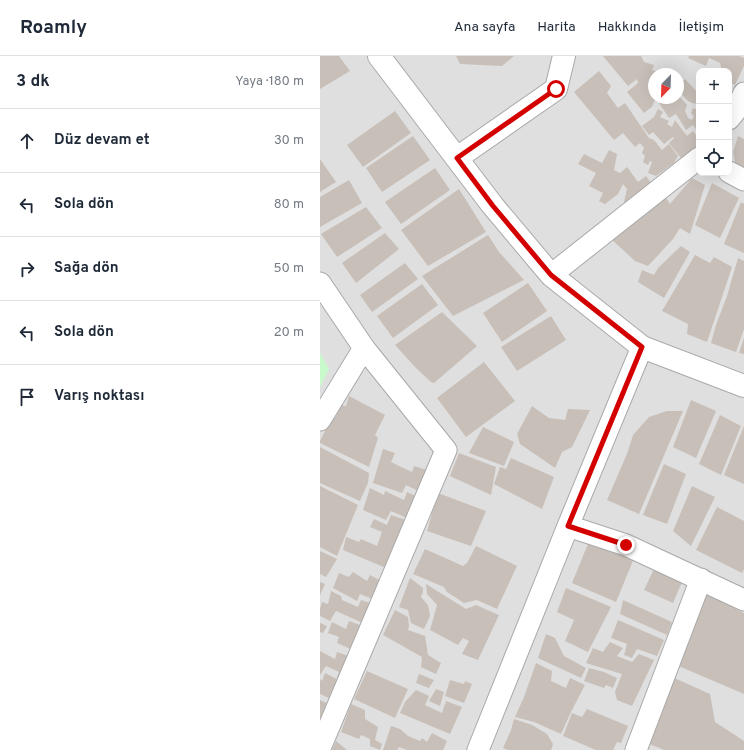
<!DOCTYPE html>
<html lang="tr">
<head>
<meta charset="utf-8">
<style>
	body { margin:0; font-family:Overpass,sans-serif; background:#f6f6f7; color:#1f2937 }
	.controls { position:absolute; right:12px; top:12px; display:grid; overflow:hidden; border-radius:8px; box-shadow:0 4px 16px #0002 }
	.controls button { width:36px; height:36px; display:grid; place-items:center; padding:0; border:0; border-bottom:1px solid #e0e1e3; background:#fff; color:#1f2937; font:20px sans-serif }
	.compass { position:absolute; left:328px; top:12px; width:36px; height:36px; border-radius:50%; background:#fff; box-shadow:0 4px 16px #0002; rotate:203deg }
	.stop { position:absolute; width:12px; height:12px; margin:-9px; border:3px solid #d40000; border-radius:50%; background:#fff }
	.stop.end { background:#d40000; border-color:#fff; box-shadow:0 1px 4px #0008 }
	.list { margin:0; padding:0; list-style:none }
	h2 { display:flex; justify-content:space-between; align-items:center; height:52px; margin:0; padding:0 16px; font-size:17px }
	h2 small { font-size:13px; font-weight:400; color:#747a83 }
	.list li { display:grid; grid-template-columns:26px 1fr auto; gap:12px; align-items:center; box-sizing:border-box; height:64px; padding:0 16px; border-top:1px solid #e0e1e3 }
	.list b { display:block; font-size:15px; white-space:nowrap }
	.list em { font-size:13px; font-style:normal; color:#747a83 }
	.icon { flex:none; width:22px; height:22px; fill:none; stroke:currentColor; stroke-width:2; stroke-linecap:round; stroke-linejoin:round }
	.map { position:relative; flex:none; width:424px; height:694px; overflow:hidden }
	header { display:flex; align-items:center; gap:24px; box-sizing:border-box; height:56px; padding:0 20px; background:#fff; border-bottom:1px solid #e0e1e3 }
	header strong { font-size:19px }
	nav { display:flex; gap:22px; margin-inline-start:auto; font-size:14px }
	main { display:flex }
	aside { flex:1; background:#fff }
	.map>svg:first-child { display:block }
	.residential { fill:#e0dfdf; fill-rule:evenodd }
	.park { fill:#c8facc }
	.building { fill:#c7bfb8 }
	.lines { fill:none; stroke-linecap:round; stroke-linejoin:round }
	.minor-casing { stroke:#a9a9a9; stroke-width:23 }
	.tertiary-casing { stroke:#a9a9a9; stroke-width:24 }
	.minor { stroke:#fff; stroke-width:21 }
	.tertiary { stroke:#fff; stroke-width:22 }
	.route { stroke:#d40000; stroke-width:5 }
</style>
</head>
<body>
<header>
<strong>Roamly</strong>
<nav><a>Ana sayfa</a><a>Harita</a><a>Hakkında</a><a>İletişim</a></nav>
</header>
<main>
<aside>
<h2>3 dk<small>Yaya · 180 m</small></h2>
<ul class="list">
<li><svg class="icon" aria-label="ahead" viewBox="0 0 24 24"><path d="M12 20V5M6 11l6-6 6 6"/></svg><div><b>Düz devam et</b></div><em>30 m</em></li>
<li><svg class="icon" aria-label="left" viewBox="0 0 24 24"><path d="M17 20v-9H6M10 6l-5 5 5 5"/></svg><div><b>Sola dön</b></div><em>80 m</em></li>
<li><svg class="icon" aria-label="right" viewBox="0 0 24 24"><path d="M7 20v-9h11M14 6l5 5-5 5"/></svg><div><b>Sağa dön</b></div><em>50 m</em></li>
<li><svg class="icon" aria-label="left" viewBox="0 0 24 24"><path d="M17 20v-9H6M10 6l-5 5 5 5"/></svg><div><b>Sola dön</b></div><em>20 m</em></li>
<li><svg class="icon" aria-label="arrive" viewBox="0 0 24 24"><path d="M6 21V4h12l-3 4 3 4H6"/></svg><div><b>Varış noktası</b></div></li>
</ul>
</aside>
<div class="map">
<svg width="424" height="694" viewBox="0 0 424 694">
	<rect width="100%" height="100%" fill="#f2efe9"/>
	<path class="residential" d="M 0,0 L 424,0 L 424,694 L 0,694 ZM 379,15 L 409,15 L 409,117 L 379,117 ZM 334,18 L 358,18 L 358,42 L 334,42 Z"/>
	<path class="park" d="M 0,297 L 9,313 L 0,331 Z"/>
	<path class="building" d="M 0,0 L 19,0 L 30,15 L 0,33 Z
		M 136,0 L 194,0 L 182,10 L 140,8 Z
		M 283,0 L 321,0 L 324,6 L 334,9 L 332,14 L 344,18 L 334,18 L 334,42 L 335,43 L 332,51 L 324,57 L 307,36 L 318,27 L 317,23 L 308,30 Z
		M 369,0 L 419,0 L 424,2 L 424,10 L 415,29 L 409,26 L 409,15 L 402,15 L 400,7 L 389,2 L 386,10 L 368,2 Z
		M 279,15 L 291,30 L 287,37 L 298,52 L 305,47 L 329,82 L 334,84 L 342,94 L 349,88 L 358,100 L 354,107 L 336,120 L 328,117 L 332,106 L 330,105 L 328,109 L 323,106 L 325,100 L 322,97 L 324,92 L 320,87 L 315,91 L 303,77 L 294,84 L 254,36 Z
		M 365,23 L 379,38 L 379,41 L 375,48 L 368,45 L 358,34 L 358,32 Z
		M 358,39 L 367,49 L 365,55 L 368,62 L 372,64 L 374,60 L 371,57 L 373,52 L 378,54 L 379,58 L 379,78 L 373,69 L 366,74 L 356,58 L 349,62 L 339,47 L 344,42 L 358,42 Z
		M 338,53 L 343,56 L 340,61 L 349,65 L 347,68 L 352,71 L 355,64 L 367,80 L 373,75 L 379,83 L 379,92 L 364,103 L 361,102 L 349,87 L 354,82 L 353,81 L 344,88 L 333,76 L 329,79 L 322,70 L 334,61 Z
		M 75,55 L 91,77 L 43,111 L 27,89 Z
		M 93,80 L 110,104 L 62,136 L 46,112 Z
		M 418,80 L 424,83 L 424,115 L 416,110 L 413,96 Z
		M 289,94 L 297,98 L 294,114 L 300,117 L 307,111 L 318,126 L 326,120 L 334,131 L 307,151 L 304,146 L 307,133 L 303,128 L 298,138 L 285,148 L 279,145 L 283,137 L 269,130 L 276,117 L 258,108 L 264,98 L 282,107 Z
		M 0,103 L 16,126 L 0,136 Z
		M 115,112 L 130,134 L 81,168 L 65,146 Z
		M 372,122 L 385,129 L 370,178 L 360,172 L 353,183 L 328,210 L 315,205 L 290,182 L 343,137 L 350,148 Z
		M 29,124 L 42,147 L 0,171 L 0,141 Z
		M 392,127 L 419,142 L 400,182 L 375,169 Z
		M 139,133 L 166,176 L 108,210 L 81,174 Z
		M 421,146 L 424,148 L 424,197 L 404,188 Z
		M 46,151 L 62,172 L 17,201 L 1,178 Z
		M 65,177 L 79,193 L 36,227 L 22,207 Z
		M 168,179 L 179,196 L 204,224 L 133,260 L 102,220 Z
		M 361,190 L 370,196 L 344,242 L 318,226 L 322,214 L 334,219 L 338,212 Z
		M 375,199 L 390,207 L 394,201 L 412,211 L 387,286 L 367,278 L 368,268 L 342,255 Z
		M 418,202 L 424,205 L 424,273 L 416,296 L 391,287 L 396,269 L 407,240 Z
		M 85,207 L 98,223 L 52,256 L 40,239 Z
		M 208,227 L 227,255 L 182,286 L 163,257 Z
		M 102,228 L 118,249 L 73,282 L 57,260 Z
		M 122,256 L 157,290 L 114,327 L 111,326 L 96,312 L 75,289 Z
		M 231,260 L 246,284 L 197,315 L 181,291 Z
		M 424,282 L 424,298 L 419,297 Z
		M 164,306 L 195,345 L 146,381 L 117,342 Z
		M 29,340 L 65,359 L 55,379 L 58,382 L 49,411 L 0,387 L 0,385 L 11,363 L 16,361 L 20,349 L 26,350 Z
		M 371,344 L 396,355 L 376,402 L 353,391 Z
		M 212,350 L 229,362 L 245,364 L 248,353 L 270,354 L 252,391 L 242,396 L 235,412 L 200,388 L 197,378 Z
		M 347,355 L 363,355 L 319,458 L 287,444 L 307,398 L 313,379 L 329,361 Z
		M 400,359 L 421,370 L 401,419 L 379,408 Z
		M 424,370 L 424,428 L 404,419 Z
		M 163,371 L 194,386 L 184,410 L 149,397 Z
		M 0,391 L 49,417 L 48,427 L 40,445 L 0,427 Z
		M 63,393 L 75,397 L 71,406 L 92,416 L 94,410 L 107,414 L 98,435 L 86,429 L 82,437 L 53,427 Z
		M 139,397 L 176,411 L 171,439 L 130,420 Z
		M 191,402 L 234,421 L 222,453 L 174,428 L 180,411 L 186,413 Z
		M 344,408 L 366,418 L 347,468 L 323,459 Z
		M 0,430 L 38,449 L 17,500 L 0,491 Z
		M 372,430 L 395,441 L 371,490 L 353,475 Z
		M 50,432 L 64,439 L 65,435 L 84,444 L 87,436 L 96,440 L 87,462 L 71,455 L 66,464 L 43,454 Z
		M 118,437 L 166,455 L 151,490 L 107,475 Z
		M 397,451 L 424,465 L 424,513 L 422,517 L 376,494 Z
		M 71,459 L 86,464 L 66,512 L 23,494 L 26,481 L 39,486 L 41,483 L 57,490 L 62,476 L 50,471 L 54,463 L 67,469 Z
		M 270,483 L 315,500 L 296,546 L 252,527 Z
		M 156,490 L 197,510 L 177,553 L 157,544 L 144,547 L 127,536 L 124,531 L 93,518 L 105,493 L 143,510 L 147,507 Z
		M 0,495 L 17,503 L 6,521 L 0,518 Z
		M 334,513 L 362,526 L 353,547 L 324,534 Z
		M 33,516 L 47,525 L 50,519 L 63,526 L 55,544 L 40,538 L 37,545 L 13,532 L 19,517 L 29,521 Z
		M 90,522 L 103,532 L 103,536 L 101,541 L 108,549 L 110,560 L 104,573 L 91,567 L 88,554 L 79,551 Z
		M 0,526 L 5,528 L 0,539 Z
		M 106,528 L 146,553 L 156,549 L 179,559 L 158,604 L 142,598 L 149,585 L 143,582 L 138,589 L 110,574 L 117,549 L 107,538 Z
		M 246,532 L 291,551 L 268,596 L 245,585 L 254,564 L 237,556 Z
		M 11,535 L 21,540 L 22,544 L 38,551 L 41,544 L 53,548 L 45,568 L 16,555 L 10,565 L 0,560 L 0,553 L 2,546 L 8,548 Z
		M 382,536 L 424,557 L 424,638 L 354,608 Z
		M 303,544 L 352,566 L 347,579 L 300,558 Z
		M 75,554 L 88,561 L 89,570 L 88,574 L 105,580 L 108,599 L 121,607 L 116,618 L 101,611 L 102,601 L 63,579 Z
		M 298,564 L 344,584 L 337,600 L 317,593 L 312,602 L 304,599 L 307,588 L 291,582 Z
		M 29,565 L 43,570 L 33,594 L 17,587 L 19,581 L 8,577 L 12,566 L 26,573 Z
		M 0,567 L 7,570 L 3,577 L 0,576 Z
		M 226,578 L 235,582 L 244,600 L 266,612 L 261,622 L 218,602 Z
		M 290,586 L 303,592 L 297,600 L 312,606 L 319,598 L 334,604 L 312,650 L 297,644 L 295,636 L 302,618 L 266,607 L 273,592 L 283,596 Z
		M 0,595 L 15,603 L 17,596 L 31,601 L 22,624 L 17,621 L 19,616 L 6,610 L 0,619 Z
		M 216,607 L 232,615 L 231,625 L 246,632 L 250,622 L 265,629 L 251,656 L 241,678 L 214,666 L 195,661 L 204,641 Z
		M 269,612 L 284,616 L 297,622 L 293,632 L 286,629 L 284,632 L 264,625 Z
		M 47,615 L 88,633 L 75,662 L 34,643 Z
		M 5,617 L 19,624 L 11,643 L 0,638 L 0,623 L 2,625 Z
		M 99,618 L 114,624 L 109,632 L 96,627 Z
		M 352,621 L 390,638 L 395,666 L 424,685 L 424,694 L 344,694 L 322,685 Z
		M 130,624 L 144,628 L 145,625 L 152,628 L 144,647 L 125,640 Z
		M 116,633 L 124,636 L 120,650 L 109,645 Z
		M 96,634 L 109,640 L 105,649 L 122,657 L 126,645 L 142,651 L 130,678 L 80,657 L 85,646 Z
		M 0,644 L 9,648 L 0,672 Z
		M 31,648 L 45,654 L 45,663 L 58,671 L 55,684 L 62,688 L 60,694 L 50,690 L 50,683 L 41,679 L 39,683 L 21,676 Z
		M 267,653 L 308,670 L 301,687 L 297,686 L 293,694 L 276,694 L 243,680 L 252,657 L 262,661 Z
		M 194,663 L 212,669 L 227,678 L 233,688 L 231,694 L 188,694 L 183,692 L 191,674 Z
		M 71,670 L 80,673 L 88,680 L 100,685 L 102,682 L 107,686 L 112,677 L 127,685 L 123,694 L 87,694 L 79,691 L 77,694 L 63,694 Z
		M 16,685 L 27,694 L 12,694 Z"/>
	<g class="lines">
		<defs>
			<path id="minor" d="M 409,63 L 417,53 L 424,37
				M 409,116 L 424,124
				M 231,219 L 379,102
				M 0,227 L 44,292 L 126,394 L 0,692
				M 0,364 L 44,292
				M 248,470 L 306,489 L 424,544
				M 158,694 L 248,470 L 322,291
				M 316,694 L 381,523"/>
			<path id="tertiary" d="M 59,0 L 173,150 L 231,219 L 322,291 L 424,330
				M 137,102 L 236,33 L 244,0"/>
		</defs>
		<use href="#minor" class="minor-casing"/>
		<use href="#tertiary" class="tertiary-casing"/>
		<use href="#minor" class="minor"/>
		<use href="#tertiary" class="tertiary"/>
	</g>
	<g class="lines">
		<path class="route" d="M 236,33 L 137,102 L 173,150 L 231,219 L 322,291 L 248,470 L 306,489"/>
	</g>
</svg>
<div class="controls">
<button>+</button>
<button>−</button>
<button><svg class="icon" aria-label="locate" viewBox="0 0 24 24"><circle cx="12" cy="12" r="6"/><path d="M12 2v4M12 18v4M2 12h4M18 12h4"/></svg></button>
</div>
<svg class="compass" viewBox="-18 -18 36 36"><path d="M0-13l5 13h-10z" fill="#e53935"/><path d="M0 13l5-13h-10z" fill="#747a83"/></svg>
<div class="stop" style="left:236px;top:33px"></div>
<div class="stop end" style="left:306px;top:489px"></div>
</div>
</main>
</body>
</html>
